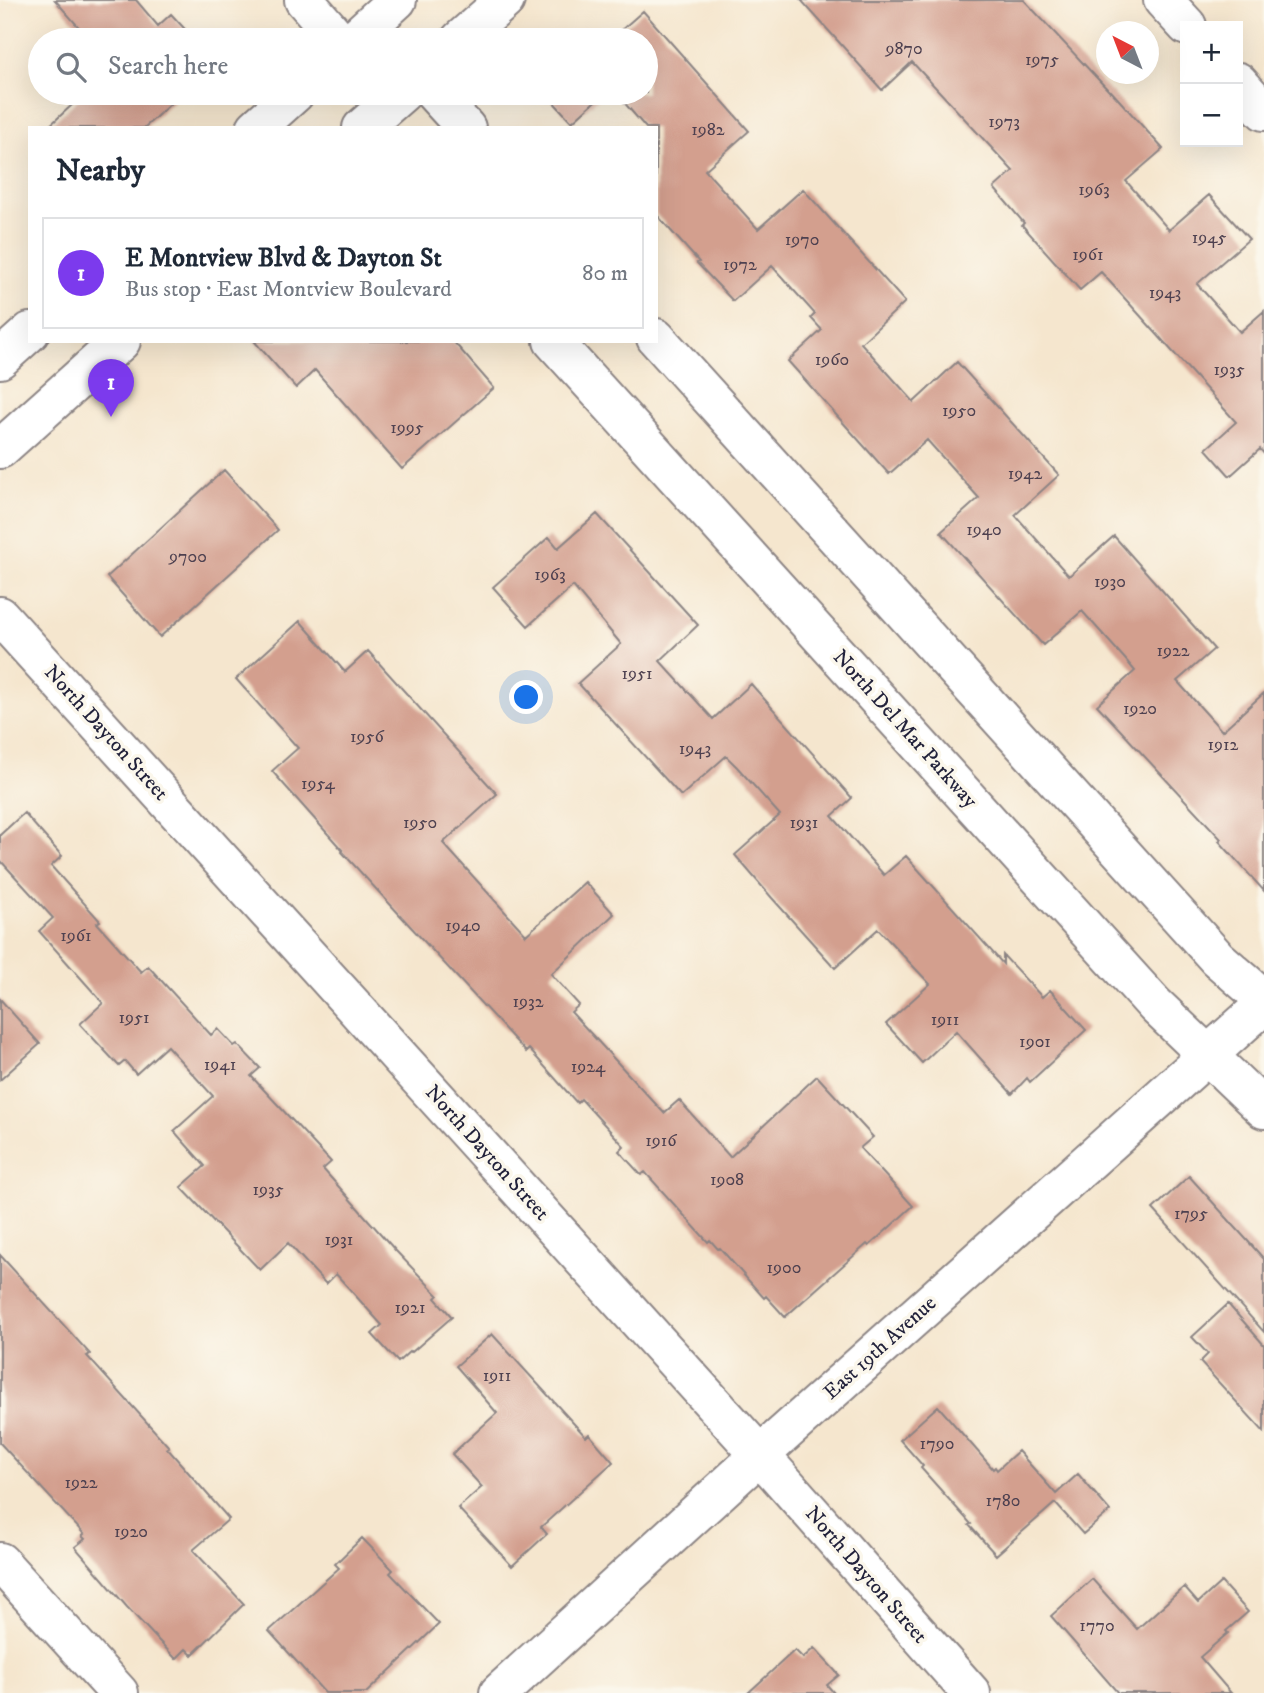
<!DOCTYPE html>
<html lang="en">
<head>
<meta charset="utf-8">
<style>
	body { margin:0; font-family:"IM FELL DW Pica",serif; background:#f6f6f7; color:#1f2937 }
	.controls { position:absolute; right:21px; top:21px; display:grid; overflow:hidden; border-radius:0px; box-shadow:0 7px 28px #0002 }
	.controls button { width:63px; height:63px; display:grid; place-items:center; padding:0; border:0; border-bottom:2px solid #e0e1e3; background:#fff; color:#1f2937; font:35px sans-serif }
	.compass { position:absolute; left:1096px; top:21px; width:63px; height:63px; border-radius:50%; background:#fff; box-shadow:0 7px 28px #0002; rotate:318deg }
	.you { position:absolute; left:527px; top:698px; width:24px; height:24px; margin:-18px; border:5px solid #fff; border-radius:50%; background:#1a73e8; box-shadow:0 0 0 10px #1a73e833 }
	.badge { display:grid; place-items:center; width:46px; height:46px; border-radius:50%; background:#7c3aed; color:#fff; font-size:23px; font-weight:700 }
	.pin { position:absolute; translate:-50% -58px; filter:drop-shadow(0 2px 4px #0008) }
	.pin::after { content:''; position:absolute; top:37px; width:24px; height:21px; background:inherit; clip-path:polygon(0 0,100% 0,50% 100%) }
	.list { margin:0; padding:0; list-style:none }
	h2 { display:flex; justify-content:space-between; align-items:center; height:91px; margin:0; padding:0 28px; font-size:30px }
	h2 small { font-size:23px; font-weight:400; color:#747a83 }
	.list li { display:grid; grid-template-columns:46px 1fr auto; gap:21px; align-items:center; box-sizing:border-box; height:112px; margin:0 14px 14px; padding:0 14px; border:2px solid #e0e1e3; border-radius:0px }
	.list b { display:block; font-size:26px; white-space:nowrap }
	.list p { margin:0; font-size:23px; white-space:nowrap; color:#747a83 }
	.list em { font-size:23px; font-style:normal; color:#747a83 }
	.icon { flex:none; width:38px; height:38px; fill:none; stroke:currentColor; stroke-width:2; stroke-linecap:round; stroke-linejoin:round }
	.map { position:relative; flex:none; width:1264px; height:1693px; overflow:hidden }
	.search { position:absolute; background:#fff; box-shadow:0 7px 28px #0002; left:28px; top:28px; width:630px; height:77px; display:flex; align-items:center; gap:18px; box-sizing:border-box; padding:0 24px; border-radius:38px; color:#747a83; font-size:26px }
	.panel { position:absolute; background:#fff; box-shadow:0 7px 28px #0002; left:28px; top:126px; width:630px; height:217px; border-radius:0px }
	.map>svg:first-child { display:block }
	.building { fill:#d39f8e }
	.lines { fill:none; stroke-linecap:round; stroke-linejoin:round }
	.street-casing { stroke:#8c8484; stroke-width:42 }
	.secondary-casing { stroke:#8c8484; stroke-width:42 }
	.street { stroke:#fff; stroke-width:38 }
	.secondary { stroke:#fff; stroke-width:38 }
	.labels { text-anchor:middle; dominant-baseline:central; stroke-width:7; stroke-linejoin:round; paint-order:stroke }
	.number-label { font-size:18px; fill:#4e4150 }
	.street-label { font-size:21px; fill:#22223b; stroke:#fbf7ec }
</style>
</head>
<body>
<div class="map">
<svg width="1264" height="1693" viewBox="0 0 1264 1693">
	<rect width="100%" height="100%" fill="#fbf7ec"/>
	<filter id="ink" filterUnits="userSpaceOnUse"><feTurbulence type="fractalNoise" baseFrequency=".0143" numOctaves="2"/><feDisplacementMap in="SourceGraphic" scale="14" xChannelSelector="R" yChannelSelector="G"/><feConvolveMatrix kernelMatrix="1 2 1 2 8 2 1 2 1" color-interpolation-filters="sRGB"/></filter>
	<filter id="wash" filterUnits="userSpaceOnUse"><feTurbulence type="fractalNoise" baseFrequency=".00686" numOctaves="4" result="noise"/><feDisplacementMap in="SourceGraphic" scale="28" xChannelSelector="R" yChannelSelector="G"/><feGaussianBlur stdDeviation="1.57" result="paint"/><feColorMatrix in="noise" values="0 0 0 0 0 0 0 0 0 0 0 0 0 0 0 0 0 1.4 0 .05"/><feComposite in="paint" operator="in"/></filter>
	<g filter="url(#wash)">
		<rect width="100%" height="100%" fill="#f5e6ce"/>
		<g id="blocks">
			<path class="building" d="M 55,0 L 136,0 L 158,26 L 171,14 L 195,40 L 90,40 Z
				M 801,0 L 1024,0 L 1110,92 L 1111,91 L 1163,149 L 1126,181 L 1169,230 L 1209,195 L 1249,239 L 1197,284 L 1240,332 L 1264,311 L 1264,454 L 1260,449 L 1230,476 L 1206,449 L 1236,422 L 1101,272 L 1080,290 L 1022,225 L 1024,223 L 994,188 L 1013,171 L 912,62 L 882,90 Z
				M 643,11 L 749,131 L 705,170 L 758,229 L 803,189 L 905,302 L 861,343 L 914,402 L 957,362 L 1059,475 L 1015,515 L 1069,576 L 1114,536 L 1214,649 L 1177,681 L 1222,731 L 1264,693 L 1264,891 L 1219,841 L 1221,839 L 1097,705 L 1135,671 L 1125,659 L 1082,611 L 1043,645 L 941,532 L 979,498 L 927,440 L 889,474 L 788,361 L 822,330 L 811,318 L 815,314 L 772,266 L 733,301 L 697,263 L 699,262 L 656,214 L 656,128 L 646,128 L 616,93 L 646,93 L 646,40 L 610,40 Z
				M 85,93 L 182,93 L 144,128 L 47,128 Z
				M 545,93 L 604,93 L 572,122 Z
				M 254,341 L 453,341 L 494,388 L 402,469 L 315,370 L 296,388 Z
				M 224,470 L 278,530 L 160,637 L 107,577 Z
				M 597,514 L 698,625 L 660,661 L 713,719 L 751,684 L 852,798 L 832,816 L 884,875 L 906,856 L 1003,964 L 1003,955 L 1042,997 L 1050,990 L 1086,1030 L 1030,1082 L 1027,1078 L 1012,1094 L 956,1031 L 922,1063 L 886,1024 L 930,984 L 878,929 L 835,968 L 772,898 L 735,855 L 780,815 L 737,767 L 726,756 L 681,796 L 578,683 L 621,644 L 573,586 L 528,626 L 493,587 L 549,537 L 558,548 Z
				M 300,621 L 345,672 L 368,651 L 497,794 L 443,843 L 526,935 L 585,882 L 614,914 L 551,974 L 579,1005 L 571,1012 L 664,1113 L 679,1100 L 730,1157 L 817,1076 L 873,1137 L 860,1148 L 913,1206 L 869,1246 L 867,1244 L 785,1317 L 766,1296 L 764,1298 L 720,1248 L 718,1249 L 710,1240 L 708,1242 L 645,1172 L 641,1175 L 619,1151 L 624,1146 L 581,1099 L 577,1103 L 529,1049 L 526,1052 L 342,852 L 343,851 L 272,771 L 298,748 L 236,679 Z
				M 24,813 L 62,856 L 51,866 L 100,921 L 97,923 L 141,972 L 148,966 L 211,1035 L 218,1029 L 234,1046 L 237,1044 L 260,1068 L 251,1076 L 331,1162 L 323,1169 L 395,1250 L 438,1295 L 435,1298 L 452,1317 L 412,1352 L 410,1351 L 398,1362 L 372,1334 L 382,1325 L 336,1274 L 326,1284 L 288,1243 L 260,1270 L 181,1187 L 205,1166 L 174,1131 L 213,1096 L 167,1046 L 136,1074 L 125,1061 L 119,1066 L 80,1024 L 103,1003 L 39,931 L 53,918 L 0,860 L 0,835 Z
				M 0,999 L 40,1044 L 0,1080 Z
				M 1189,1176 L 1264,1259 L 1264,1332 L 1153,1209 Z
				M 0,1255 L 90,1354 L 87,1356 L 169,1447 L 167,1448 L 229,1519 L 193,1550 L 244,1604 L 192,1655 L 186,1649 L 176,1659 L 127,1607 L 75,1547 L 85,1539 L 82,1536 L 84,1534 L 0,1443 Z
				M 1228,1304 L 1264,1345 L 1264,1432 L 1200,1362 L 1208,1354 L 1192,1337 Z
				M 492,1334 L 586,1437 L 589,1434 L 613,1462 L 541,1527 L 547,1534 L 512,1566 L 458,1508 L 482,1487 L 452,1454 L 497,1413 L 456,1366 Z
				M 938,1406 L 993,1469 L 995,1467 L 997,1470 L 1018,1451 L 1056,1494 L 1078,1474 L 1110,1511 L 1083,1534 L 1055,1503 L 996,1555 L 969,1525 L 971,1524 L 921,1468 L 923,1466 L 900,1440 Z
				M 362,1538 L 393,1570 L 390,1573 L 439,1624 L 366,1693 L 325,1693 L 269,1631 L 339,1568 L 335,1564 Z
				M 1092,1579 L 1137,1629 L 1184,1587 L 1198,1603 L 1221,1582 L 1248,1612 L 1226,1631 L 1228,1633 L 1200,1657 L 1231,1693 L 1118,1693 L 1051,1616 Z
				M 814,1648 L 839,1675 L 827,1685 L 834,1693 L 748,1693 L 795,1650 L 803,1658 Z"/>
		</g>
	</g>
	<g filter="url(#ink)">
		<use href="#blocks" fill-opacity="0" stroke="#8c8484" stroke-width="2"/>
		<g class="lines">
			<defs>
				<path id="street" d="M 304,0 L 339,40
					M 1163,0 L 1187,26
					M 1238,82 L 1264,111
					M 0,1562 L 119,1693
					M 499,1693 L 760,1455 L 1264,1005"/>
				<path id="secondary" d="M 353,40 L 397,0
					M 460,40 L 505,0
					M 434,93 L 466,128
					M 256,128 L 295,93
					M 362,128 L 402,93
					M 656,338 L 1217,958 L 1264,999
					M 553,341 L 1155,1005 L 1264,1109
					M 0,359 L 30,332
					M 0,449 L 121,341
					M 0,616 L 760,1455 L 971,1693"/>
			</defs>
			<use href="#street" class="street-casing"/>
			<use href="#secondary" class="secondary-casing"/>
			<use href="#street" class="street"/>
			<use href="#secondary" class="secondary"/>
		</g>
	</g>
	<g class="labels">
		<g class="number-label">
			<text x="904" y="49">9870</text>
			<text x="1042" y="60">1975</text>
			<text x="1004" y="122">1973</text>
			<text x="708" y="130">1982</text>
			<text x="1094" y="190">1963</text>
			<text x="1209" y="238">1945</text>
			<text x="802" y="240">1970</text>
			<text x="1088" y="255">1961</text>
			<text x="740" y="265">1972</text>
			<text x="1165" y="293">1943</text>
			<text x="832" y="360">1960</text>
			<text x="1229" y="370">1935</text>
			<text x="959" y="411">1950</text>
			<text x="407" y="428">1995</text>
			<text x="1025" y="474">1942</text>
			<text x="984" y="530">1940</text>
			<text x="188" y="557">9700</text>
			<text x="550" y="575">1963</text>
			<text x="1110" y="582">1930</text>
			<text x="1173" y="651">1922</text>
			<text x="637" y="674">1951</text>
			<text x="1140" y="709">1920</text>
			<text x="367" y="737">1956</text>
			<text x="1223" y="745">1912</text>
			<text x="695" y="749">1943</text>
			<text x="318" y="784">1954</text>
			<text x="420" y="823">1950</text>
			<text x="804" y="823">1931</text>
			<text x="463" y="926">1940</text>
			<text x="76" y="936">1961</text>
			<text x="528" y="1002">1932</text>
			<text x="134" y="1018">1951</text>
			<text x="945" y="1020">1911</text>
			<text x="1035" y="1042">1901</text>
			<text x="220" y="1065">1941</text>
			<text x="588" y="1067">1924</text>
			<text x="661" y="1141">1916</text>
			<text x="727" y="1180">1908</text>
			<text x="268" y="1190">1935</text>
			<text x="1191" y="1214">1795</text>
			<text x="339" y="1240">1931</text>
			<text x="784" y="1268">1900</text>
			<text x="410" y="1308">1921</text>
			<text x="497" y="1376">1911</text>
			<text x="937" y="1444">1790</text>
			<text x="81" y="1483">1922</text>
			<text x="1003" y="1501">1780</text>
			<text x="131" y="1532">1920</text>
			<text x="1097" y="1626">1770</text>
		</g>
		<g class="street-label">
			<text transform="translate(905 729) rotate(48)">North Del Mar Parkway</text>
			<text transform="translate(106 733) rotate(48)">North Dayton Street</text>
			<text transform="translate(487 1153) rotate(48)">North Dayton Street</text>
			<text transform="translate(880 1348) rotate(-42)">East 19th Avenue</text>
			<text transform="translate(866 1575) rotate(49)">North Dayton Street</text>
		</g>
	</g>
</svg>
<div class="controls">
<button>+</button>
<button>−</button>
</div>
<svg class="compass" viewBox="-18 -18 36 36"><path d="M0-13l5 13h-10z" fill="#e53935"/><path d="M0 13l5-13h-10z" fill="#747a83"/></svg>
<div class="you"></div>
<div class="pin badge" style="left:111px;top:417px">1</div>
<div class="search"><svg class="icon" aria-label="search" viewBox="0 0 24 24"><circle cx="10" cy="10" r="6"/><path d="M15 15l6 6"/></svg>Search here</div>
<section class="panel">
<h2>Nearby<small></small></h2>
<ul class="list">
<li><span class="badge">1</span><div><b>E Montview Blvd &amp; Dayton St</b><p>Bus stop · East Montview Boulevard</p></div><em>80 m</em></li>
</ul>
</section>
</div>
</body>
</html>
